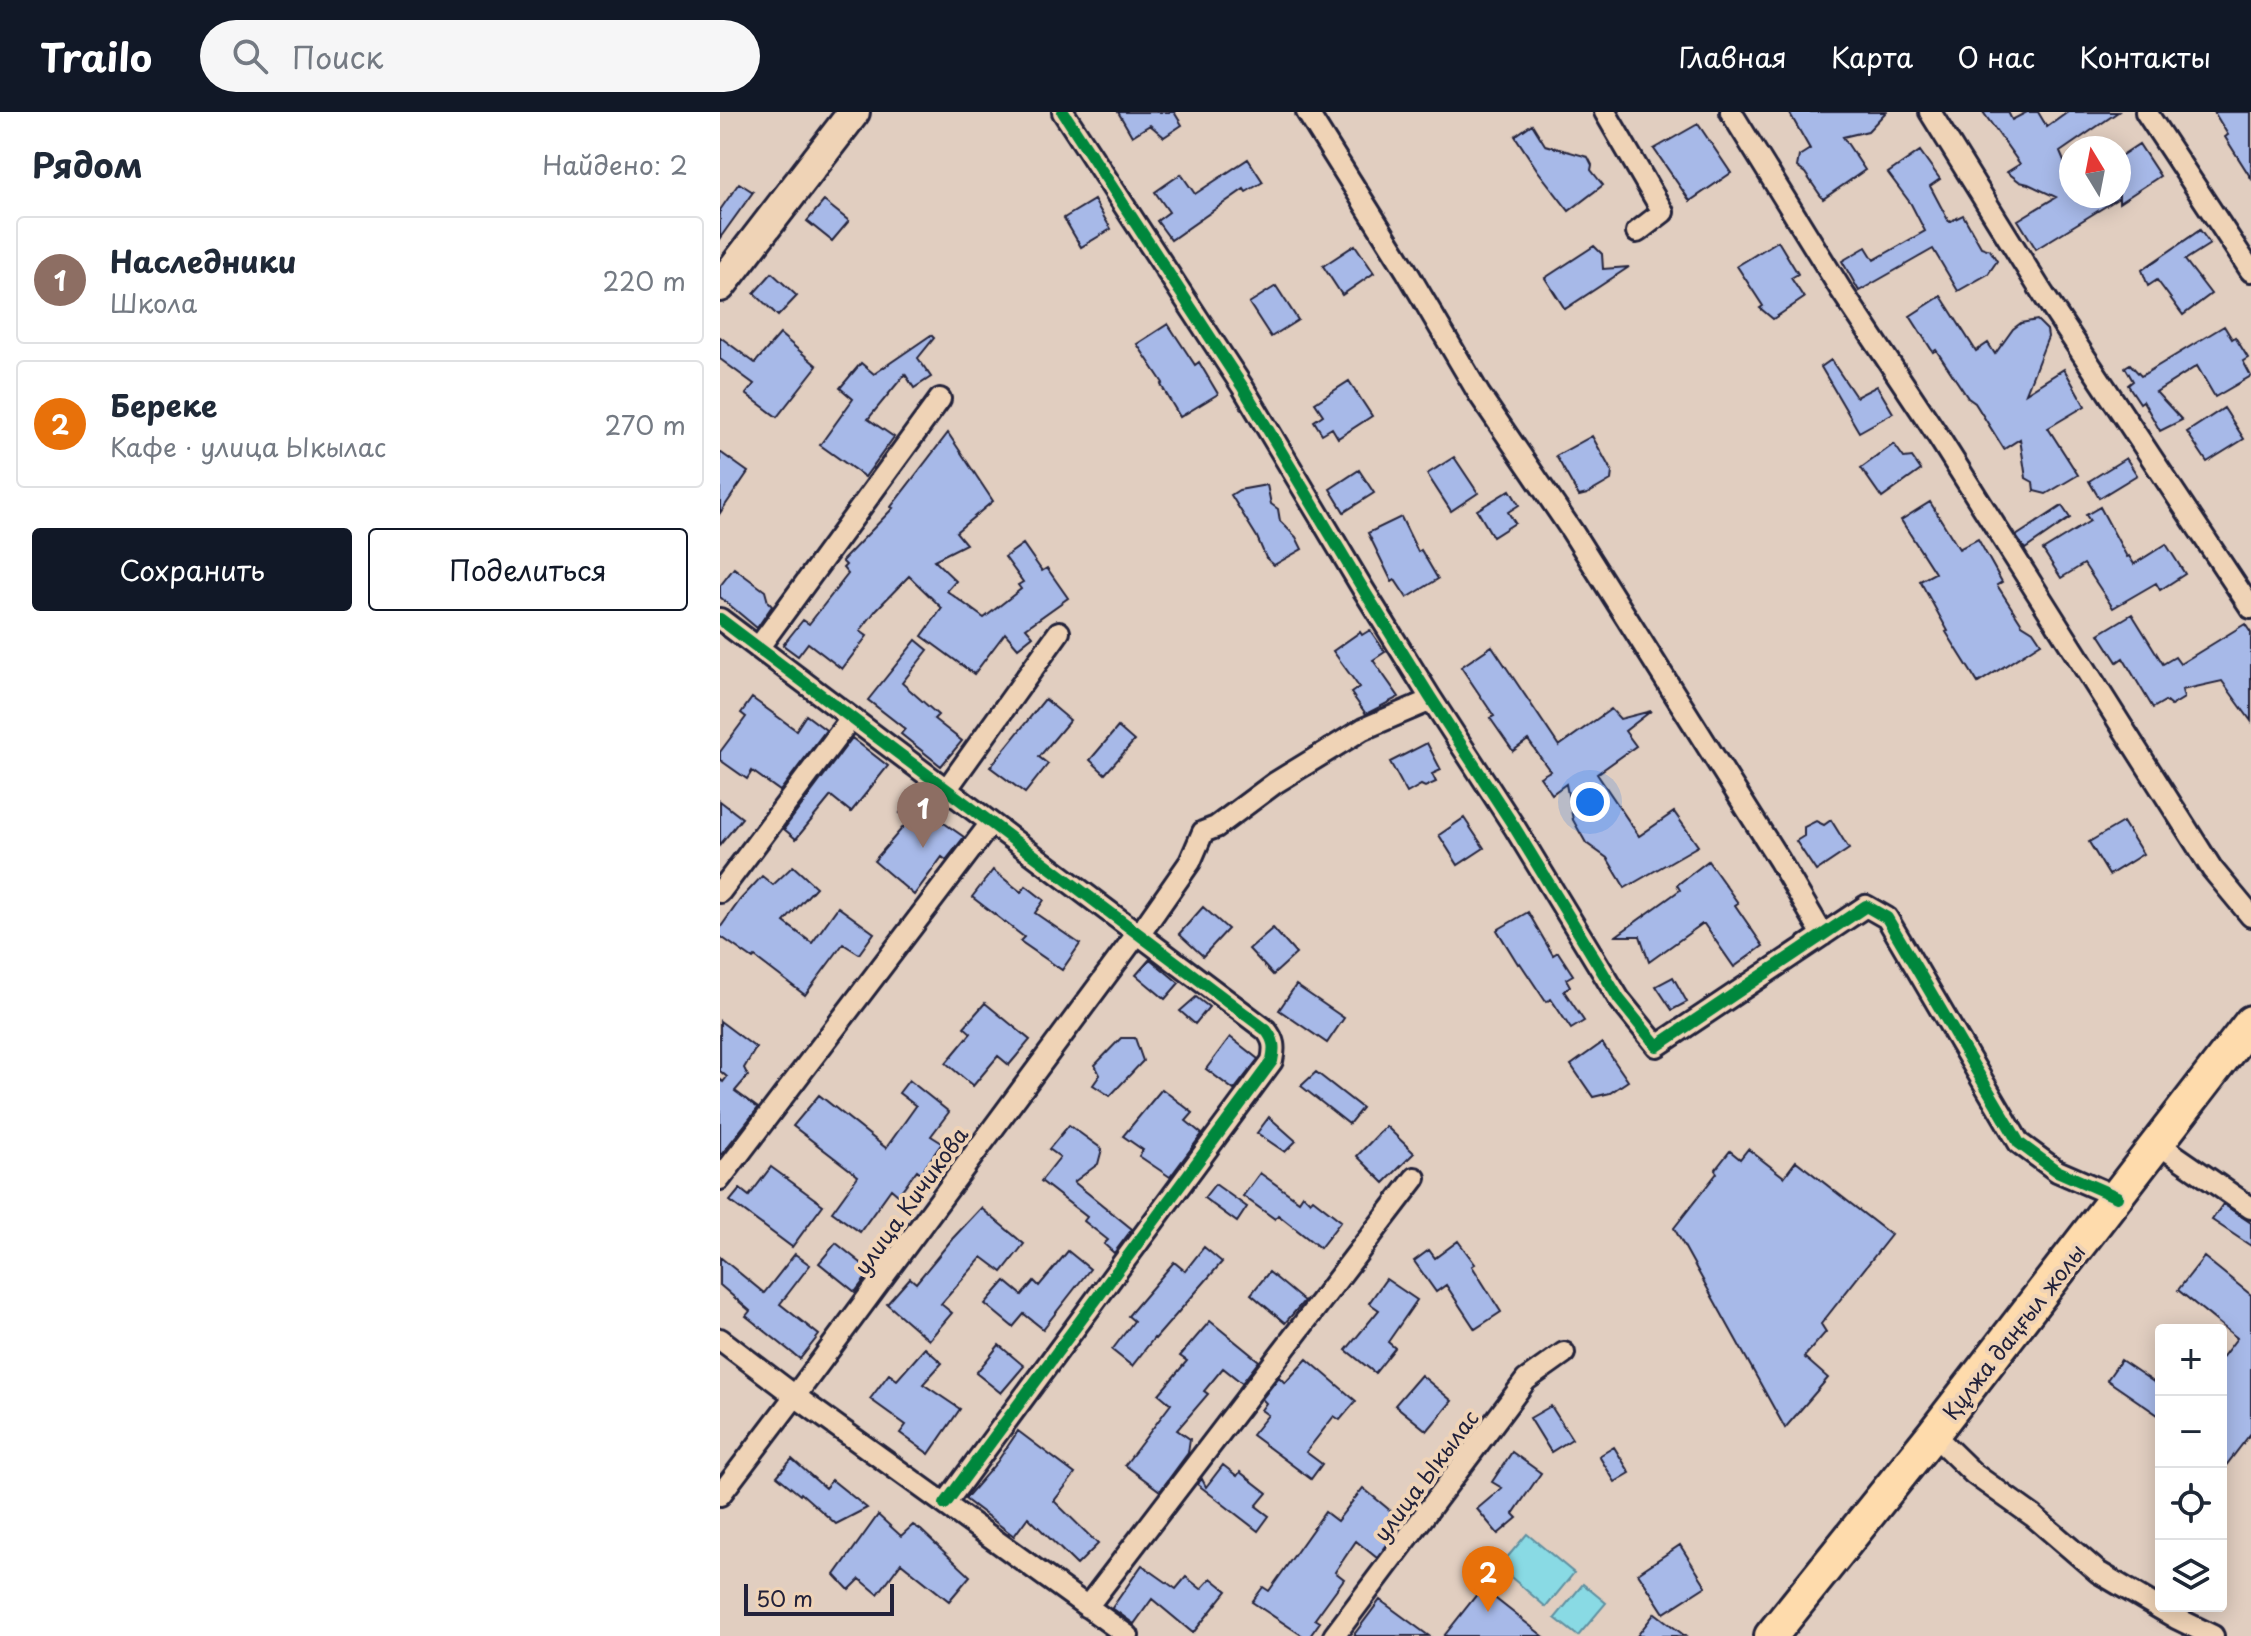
<!DOCTYPE html>
<html lang="ru">
<head>
<meta charset="utf-8">
<style>
	body { margin:0; font-family:"Playpen Sans",sans-serif; background:#f6f6f7; color:#1f2937 }
	.controls { position:absolute; right:24px; bottom:24px; display:grid; overflow:hidden; border-radius:8px; box-shadow:0 4px 20px #0003 }
	.controls button { width:72px; height:72px; display:grid; place-items:center; padding:0; border:0; border-bottom:2px solid #e0e1e3; background:#fff; color:#1f2937; font:40px sans-serif }
	.compass { position:absolute; left:1339px; top:24px; width:72px; height:72px; border-radius:50%; background:#fff; box-shadow:0 4px 20px #0003; rotate:350deg }
	.scale { position:absolute; left:24px; bottom:20px; width:150px; box-sizing:border-box; padding-left:8px; border:4px solid #22223b; border-top:0; font-size:22px; line-height:28px; white-space:nowrap; color:#22223b; -webkit-text-stroke:6px #efd3b6; paint-order:stroke }
	.you { position:absolute; left:870px; top:690px; width:28px; height:28px; margin:-20px; border:6px solid #fff; border-radius:50%; background:#1a73e8; box-shadow:0 0 0 12px #1a73e833 }
	.badge { display:grid; place-items:center; width:52px; height:52px; border-radius:50%; background:#111827; color:#fff; font-size:26px; font-weight:700 }
	.pin { position:absolute; translate:-50% -66px; filter:drop-shadow(0 2px 4px #0008) }
	.pin::after { content:''; position:absolute; top:42px; width:28px; height:24px; background:inherit; clip-path:polygon(0 0,100% 0,50% 100%) }
	.list { margin:0; padding:0; list-style:none }
	h2 { display:flex; justify-content:space-between; align-items:center; height:104px; margin:0; padding:0 32px; font-size:34px }
	h2 small { font-size:26px; font-weight:400; color:#747a83 }
	.list li { display:grid; grid-template-columns:52px 1fr auto; gap:24px; align-items:center; box-sizing:border-box; height:128px; margin:0 16px 16px; padding:0 16px; border:2px solid #e0e1e3; border-radius:8px }
	.list b { display:block; font-size:30px; white-space:nowrap }
	.list p { margin:0; font-size:26px; white-space:nowrap; color:#747a83 }
	.list em { font-size:26px; font-style:normal; color:#747a83 }
	.actions { display:flex; gap:16px; padding:24px 32px }
	.actions a { flex:1; padding:18px 0; border:2px solid #111827; border-radius:8px; text-align:center; font-size:28px; color:#111827 }
	.actions .main { background:#111827; color:#fff }
	.icon { flex:none; width:44px; height:44px; fill:none; stroke:currentColor; stroke-width:2; stroke-linecap:round; stroke-linejoin:round }
	.map { position:relative; flex:none; width:1531px; height:1524px; overflow:hidden }
	header { display:flex; align-items:center; gap:48px; box-sizing:border-box; height:112px; padding:0 40px; background:#111827; color:#fff }
	header strong { font-size:38px }
	nav { display:flex; gap:44px; margin-inline-start:auto; font-size:28px }
	.search { width:560px; height:72px; background:#f6f6f7; display:flex; align-items:center; gap:20px; box-sizing:border-box; padding:0 28px; border-radius:44px; color:#747a83; font-size:30px }
	main { display:flex }
	aside { flex:1; background:#fff }
	.map>svg:first-child { display:block }
	.water { fill:#89dae4; stroke:#6090a0; stroke-width:2 }
	.building { fill:#a7b9e8; stroke:#22223b; stroke-width:2 }
	.lines { fill:none; stroke-linecap:round; stroke-linejoin:round }
	.street-casing { stroke:#22223b; stroke-width:26 }
	.secondary-casing { stroke:#22223b; stroke-width:36 }
	.primary-casing { stroke:#22223b; stroke-width:38 }
	.street { stroke:#efd3b6; stroke-width:20 }
	.secondary { stroke:#efd3b6; stroke-width:30 }
	.primary { stroke:#fedbac; stroke-width:32 }
	.cycleway-casing { stroke:#efd3b6; stroke-width:17 }
	.cycleway { stroke:#00873e; stroke-width:12 }
	.labels { text-anchor:middle; dominant-baseline:central; stroke-width:8; stroke-linejoin:round; paint-order:stroke }
	.street-label { font-size:22px; fill:#22223b; stroke:#efd3b6 }
</style>
</head>
<body>
<header>
<strong>Trailo</strong>
<div class="search"><svg class="icon" aria-label="search" viewBox="0 0 24 24"><circle cx="10" cy="10" r="6"/><path d="M15 15l6 6"/></svg>Поиск</div>
<nav><a>Главная</a><a>Карта</a><a>О нас</a><a>Контакты</a></nav>
</header>
<main>
<aside>
<h2>Рядом<small>Найдено: 2</small></h2>
<ul class="list">
<li><span class="badge" style="background:#8d6e63">1</span><div><b>Наследники</b><p>Школа</p></div><em>220 m</em></li>
<li><span class="badge" style="background:#e8710a">2</span><div><b>Береке</b><p>Кафе · улица Ыкылас</p></div><em>270 m</em></li>
</ul>
<div class="actions"><a class="main">Сохранить</a><a>Поделиться</a></div>
</aside>
<div class="map">
<svg width="1531" height="1524" viewBox="0 0 1531 1524">
	<rect width="100%" height="100%" fill="#e1cec0"/>
	<filter id="ink" filterUnits="userSpaceOnUse"><feTurbulence type="fractalNoise" baseFrequency=".0125" numOctaves="2"/><feDisplacementMap in="SourceGraphic" scale="16" xChannelSelector="R" yChannelSelector="G"/><feConvolveMatrix kernelMatrix="1 2 1 2 8 2 1 2 1" color-interpolation-filters="sRGB"/></filter>
	<g filter="url(#ink)">
		<path class="water" d="M 807,1422 L 854,1461 L 826,1495 L 779,1455 Z
			M 863,1472 L 886,1491 L 858,1524 L 835,1506 Z"/>
		<path class="building" d="M 398,0 L 454,0 L 462,13 L 444,25 L 430,13 L 412,24 Z
			M 1069,0 L 1166,0 L 1148,19 L 1123,25 L 1145,58 L 1103,87 L 1085,61 L 1077,55 L 1079,44 L 1090,37 Z
			M 1263,0 L 1288,0 L 1292,8 L 1307,0 L 1318,0 L 1327,15 L 1348,0 L 1398,0 L 1340,40 L 1351,66 L 1351,84 L 1399,84 L 1399,45 L 1419,32 L 1440,64 L 1399,91 L 1399,86 L 1316,137 L 1298,108 L 1336,85 L 1308,72 L 1300,70 L 1287,60 L 1300,52 Z
			M 1494,0 L 1531,0 L 1531,66 L 1505,25 L 1508,23 Z
			M 812,12 L 825,33 L 868,45 L 872,53 L 871,58 L 883,73 L 849,99 L 818,59 L 795,24 Z
			M 978,12 L 1011,61 L 970,89 L 934,37 Z
			M 1200,39 L 1220,67 L 1210,74 L 1229,110 L 1243,103 L 1261,135 L 1270,138 L 1277,149 L 1268,162 L 1238,179 L 1213,137 L 1139,179 L 1122,149 L 1146,135 L 1154,148 L 1205,119 L 1191,92 L 1168,61 Z
			M 528,47 L 543,70 L 526,80 L 524,77 L 451,128 L 437,109 L 449,100 L 435,80 L 461,62 L 475,82 Z
			M 19,71 L 33,80 L 0,126 L 0,98 Z
			M 374,88 L 391,117 L 361,135 L 344,106 Z
			M 104,89 L 129,109 L 112,129 L 87,109 Z
			M 1480,118 L 1490,132 L 1465,148 L 1491,182 L 1463,203 L 1437,168 L 1428,174 L 1422,158 Z
			M 1058,129 L 1078,162 L 1071,166 L 1084,186 L 1053,207 L 1040,196 L 1043,194 L 1017,154 Z
			M 635,133 L 654,161 L 622,183 L 603,154 Z
			M 874,134 L 882,142 L 883,157 L 909,155 L 845,197 L 825,166 Z
			M 52,161 L 77,184 L 58,204 L 34,181 Z
			M 556,174 L 578,208 L 551,225 L 529,191 Z
			M 1221,184 L 1256,239 L 1268,231 L 1275,242 L 1293,217 L 1301,211 L 1317,208 L 1327,218 L 1328,225 L 1306,281 L 1344,257 L 1365,294 L 1328,316 L 1358,363 L 1326,382 L 1314,379 L 1313,370 L 1306,366 L 1300,327 L 1284,337 L 1255,291 L 1248,286 L 1216,238 L 1213,240 L 1190,204 Z
			M 448,212 L 475,253 L 479,250 L 498,282 L 460,305 L 441,273 L 443,271 L 417,232 Z
			M 1504,214 L 1512,227 L 1515,225 L 1528,246 L 1523,249 L 1531,264 L 1495,285 L 1477,254 L 1436,280 L 1462,308 L 1440,319 L 1423,289 L 1420,291 L 1408,273 L 1413,269 L 1405,255 L 1410,252 L 1421,264 Z
			M 60,222 L 97,254 L 57,305 L 26,282 L 34,272 L 0,247 L 0,225 L 35,251 Z
			M 211,223 L 214,226 L 198,246 L 211,265 L 194,276 L 185,262 L 148,307 L 174,325 L 145,365 L 100,333 L 133,287 L 120,276 L 141,251 L 154,262 Z
			M 1111,248 L 1136,285 L 1157,274 L 1173,301 L 1139,320 L 1101,255 Z
			M 629,269 L 652,304 L 618,326 L 612,316 L 602,322 L 594,309 L 603,303 L 595,291 Z
			M 1504,296 L 1524,327 L 1487,350 L 1467,320 Z
			M 228,321 L 273,389 L 236,420 L 246,432 L 214,448 L 236,469 L 227,479 L 264,506 L 301,477 L 298,473 L 303,470 L 285,445 L 303,432 L 322,459 L 327,456 L 348,486 L 306,516 L 313,524 L 298,536 L 285,521 L 254,562 L 202,524 L 222,496 L 189,464 L 157,497 L 140,519 L 147,524 L 122,557 L 88,531 L 78,544 L 63,533 L 83,508 L 89,512 L 128,462 L 123,456 L 126,453 L 122,449 L 173,396 L 171,395 Z
			M 872,324 L 892,360 L 891,368 L 867,382 L 859,384 L 836,344 Z
			M 1174,332 L 1184,346 L 1192,345 L 1201,358 L 1162,386 L 1141,356 Z
			M 0,340 L 28,360 L 0,401 Z
			M 734,345 L 758,381 L 731,399 L 707,362 Z
			M 1406,346 L 1417,363 L 1379,386 L 1369,369 Z
			M 639,358 L 654,381 L 624,400 L 610,377 Z
			M 547,373 L 551,392 L 558,397 L 560,409 L 576,425 L 582,437 L 554,453 L 546,446 L 537,425 L 511,383 L 519,378 Z
			M 790,378 L 799,393 L 788,400 L 795,411 L 773,425 L 757,398 Z
			M 1210,390 L 1239,437 L 1258,427 L 1282,470 L 1277,473 L 1302,512 L 1313,519 L 1321,531 L 1258,571 L 1226,520 L 1228,519 L 1200,469 L 1215,461 L 1181,408 Z
			M 1342,394 L 1350,406 L 1305,437 L 1296,424 Z
			M 1380,395 L 1407,445 L 1409,444 L 1414,452 L 1446,432 L 1465,462 L 1440,478 L 1436,471 L 1393,496 L 1364,452 L 1341,466 L 1323,438 L 1370,409 L 1366,403 Z
			M 681,405 L 698,440 L 701,438 L 718,467 L 687,486 L 675,468 L 672,470 L 648,421 Z
			M 14,456 L 45,479 L 48,490 L 52,494 L 37,516 L 0,485 L 0,474 Z
			M 1412,502 L 1443,552 L 1455,545 L 1460,552 L 1525,512 L 1531,521 L 1531,609 L 1502,569 L 1462,578 L 1464,586 L 1451,594 L 1445,589 L 1433,596 L 1403,546 L 1397,550 L 1379,522 Z
			M 650,518 L 665,540 L 653,548 L 679,585 L 646,602 L 631,581 L 639,575 L 613,539 L 640,520 L 642,523 Z
			M 196,528 L 208,538 L 182,571 L 218,603 L 214,607 L 242,629 L 221,654 L 181,622 L 185,617 L 148,588 Z
			M 772,534 L 839,634 L 891,597 L 900,607 L 931,599 L 905,619 L 916,634 L 877,662 L 919,724 L 954,700 L 978,734 L 905,776 L 887,746 L 866,731 L 853,708 L 846,672 L 832,682 L 820,665 L 830,659 L 808,628 L 793,639 L 770,606 L 774,604 L 741,555 Z
			M 32,586 L 76,618 L 86,603 L 106,618 L 60,679 L 32,659 L 27,667 L 0,648 L 0,640 L 26,605 L 21,601 Z
			M 325,587 L 350,608 L 319,645 L 328,652 L 305,681 L 270,655 Z
			M 398,615 L 414,629 L 385,662 L 370,648 Z
			M 132,626 L 168,654 L 131,700 L 111,684 L 76,727 L 64,717 Z
			M 707,631 L 721,658 L 712,662 L 716,670 L 705,675 L 701,673 L 687,681 L 670,650 Z
			M 191,688 L 244,725 L 226,748 L 222,745 L 194,783 L 154,749 L 190,707 L 180,701 Z
			M 0,689 L 22,706 L 0,733 Z
			M 744,706 L 764,736 L 738,753 L 719,723 Z
			M 1111,708 L 1129,737 L 1096,759 L 1076,729 L 1084,724 L 1084,715 L 1096,709 L 1104,713 Z
			M 1403,710 L 1423,742 L 1389,763 L 1369,730 Z
			M 988,749 L 1018,791 L 1015,793 L 1043,834 L 1014,855 L 984,812 L 982,812 L 929,850 L 920,824 L 896,824 L 960,778 L 957,773 Z
			M 73,754 L 96,775 L 64,810 L 92,831 L 118,795 L 154,821 L 139,842 L 123,832 L 85,883 L 35,845 L 33,847 L 0,824 L 0,816 L 20,788 L 42,764 L 53,773 Z
			M 273,758 L 301,780 L 306,774 L 324,788 L 315,801 L 360,832 L 342,858 L 300,829 L 304,825 L 252,785 Z
			M 483,795 L 508,817 L 483,844 L 459,822 Z
			M 808,800 L 833,843 L 838,840 L 853,863 L 846,867 L 850,874 L 844,879 L 864,909 L 851,917 L 831,887 L 826,890 L 800,851 L 798,852 L 777,818 Z
			M 553,816 L 576,842 L 553,863 L 529,837 Z
			M 430,847 L 459,871 L 445,887 L 416,863 Z
			M 953,865 L 967,890 L 952,898 L 936,874 Z
			M 576,873 L 624,906 L 607,931 L 559,898 Z
			M 476,885 L 489,895 L 475,912 L 460,899 Z
			M 265,891 L 310,928 L 289,953 L 278,944 L 253,974 L 226,951 L 251,921 L 244,915 Z
			M 0,909 L 36,936 L 24,956 L 28,964 L 15,979 L 38,996 L 0,1044 L 0,967 L 3,970 L 7,965 L 0,959 Z
			M 510,925 L 538,947 L 514,978 L 486,957 Z
			M 401,926 L 415,926 L 423,949 L 390,984 L 373,973 L 380,963 L 375,953 Z
			M 882,931 L 908,969 L 890,981 L 873,985 L 851,953 Z
			M 596,960 L 642,996 L 629,1012 L 581,974 Z
			M 189,968 L 229,1000 L 211,1024 L 222,1031 L 201,1061 L 197,1058 L 178,1083 L 171,1077 L 140,1120 L 112,1100 L 138,1064 L 73,1014 L 99,983 L 166,1036 L 196,994 L 179,981 Z
			M 442,977 L 473,1001 L 466,1009 L 482,1022 L 450,1065 L 419,1044 L 423,1038 L 403,1024 Z
			M 549,1005 L 576,1029 L 565,1040 L 537,1021 Z
			M 349,1013 L 382,1037 L 378,1052 L 354,1070 L 412,1117 L 394,1141 L 384,1132 L 388,1128 L 364,1109 L 367,1105 L 321,1069 L 340,1045 L 329,1037 Z
			M 666,1014 L 694,1041 L 664,1071 L 637,1044 Z
			M 1028,1037 L 1064,1065 L 1076,1049 L 1171,1123 L 1101,1212 L 1106,1220 L 1084,1245 L 1108,1266 L 1065,1316 L 954,1116 L 997,1061 L 995,1058 L 1010,1039 L 1020,1047 Z
			M 51,1055 L 103,1093 L 72,1135 L 10,1089 L 20,1077 L 29,1084 Z
			M 540,1061 L 579,1089 L 583,1083 L 590,1090 L 593,1087 L 621,1109 L 600,1136 L 558,1103 L 555,1107 L 523,1084 Z
			M 495,1072 L 527,1095 L 517,1110 L 484,1086 Z
			M 1503,1092 L 1531,1111 L 1531,1134 L 1492,1108 Z
			M 261,1096 L 304,1132 L 282,1160 L 262,1145 L 221,1192 L 232,1201 L 209,1228 L 167,1192 L 190,1166 L 196,1171 L 233,1126 Z
			M 738,1129 L 755,1152 L 752,1154 L 781,1200 L 755,1217 L 726,1173 L 716,1180 L 694,1149 L 709,1138 L 715,1146 Z
			M 116,1131 L 151,1159 L 135,1180 L 99,1151 Z
			M 484,1135 L 502,1150 L 435,1227 L 434,1226 L 412,1254 L 392,1238 L 414,1209 L 408,1204 L 454,1150 L 465,1159 Z
			M 348,1139 L 370,1157 L 323,1217 L 304,1202 L 293,1215 L 265,1192 L 285,1169 L 302,1183 L 314,1169 L 319,1174 Z
			M 75,1142 L 90,1153 L 60,1192 L 99,1223 L 80,1247 L 26,1204 L 30,1199 L 0,1173 L 0,1145 L 44,1181 Z
			M 1484,1145 L 1531,1183 L 1531,1321 L 1501,1360 L 1501,1247 L 1517,1226 L 1458,1178 Z
			M 549,1160 L 584,1189 L 565,1211 L 531,1182 Z
			M 666,1167 L 697,1188 L 668,1230 L 675,1236 L 655,1261 L 626,1238 L 659,1198 L 649,1191 Z
			M 490,1209 L 539,1249 L 522,1271 L 503,1256 L 484,1279 L 488,1282 L 457,1318 L 470,1327 L 468,1341 L 440,1379 L 405,1353 L 451,1292 L 439,1282 L 467,1249 L 460,1244 Z
			M 279,1233 L 304,1254 L 281,1281 L 256,1261 Z
			M 205,1236 L 222,1251 L 203,1272 L 240,1297 L 209,1342 L 180,1321 L 186,1313 L 150,1287 L 169,1262 L 177,1268 Z
			M 587,1247 L 636,1289 L 620,1308 L 614,1304 L 586,1340 L 602,1352 L 591,1367 L 532,1323 L 548,1303 L 541,1298 L 546,1291 L 542,1287 L 559,1265 L 565,1271 Z
			M 1401,1248 L 1441,1275 L 1441,1305 L 1387,1268 Z
			M 701,1263 L 732,1289 L 707,1319 L 675,1293 Z
			M 831,1294 L 852,1327 L 831,1340 L 810,1306 Z
			M 298,1319 L 355,1362 L 334,1389 L 378,1432 L 357,1453 L 308,1405 L 294,1424 L 245,1387 L 277,1350 Z
			M 894,1335 L 910,1361 L 895,1370 L 879,1344 Z
			M 792,1340 L 821,1361 L 793,1402 L 797,1406 L 778,1422 L 757,1397 L 782,1376 L 772,1370 Z
			M 72,1347 L 105,1376 L 112,1368 L 147,1396 L 116,1412 L 81,1381 L 80,1383 L 57,1364 Z
			M 503,1353 L 517,1364 L 520,1360 L 547,1381 L 536,1394 L 549,1404 L 538,1419 L 477,1372 L 482,1367 L 486,1375 Z
			M 643,1376 L 684,1410 L 657,1446 L 636,1429 L 615,1460 L 624,1467 L 595,1507 L 600,1510 L 590,1524 L 583,1524 L 532,1490 L 543,1475 L 549,1479 L 605,1400 L 617,1409 Z
			M 158,1403 L 181,1424 L 193,1413 L 201,1418 L 250,1464 L 229,1489 L 181,1451 L 158,1482 L 140,1467 L 129,1478 L 115,1463 Z
			M 960,1433 L 986,1474 L 944,1501 L 918,1461 Z
			M 422,1453 L 456,1477 L 466,1465 L 481,1477 L 491,1466 L 507,1479 L 473,1521 L 432,1487 L 414,1512 L 392,1496 Z
			M 762,1476 L 823,1524 L 724,1524 Z
			M 660,1488 L 709,1524 L 633,1524 Z
			M 935,1501 L 965,1524 L 917,1524 Z"/>
		<g class="lines">
			<defs>
				<path id="street" d="M 343,0 L 522,274 L 643,477 L 710,585 L 795,716 L 899,887 L 937,934 L 1146,794 L 1167,806 L 1299,1031 L 1337,1059 L 1397,1085
					M 587,0 L 686,158 L 759,282 L 852,419 L 1059,748 L 1103,823
					M 885,0 L 943,100 L 917,120
					M 1011,0 L 1121,178 L 1218,324 L 1492,757 L 1531,804
					M 1210,0 L 1323,182 L 1531,496
					M 1426,0 L 1531,159
					M 0,507 L 546,918 C 554,928 555,935 552,949 L 225,1392
					M 38,536 L 220,287
					M 226,678 L 339,520
					M 0,780 L 131,606
					M 419,823 L 470,750 L 483,720 L 496,715 L 555,671 L 643,617 L 711,588
					M 1437,1031 L 1531,1096
					M 0,1067 L 271,711
					M 0,1227 L 75,1284 L 408,1524
					M 1213,1322 L 1254,1362 L 1313,1404 L 1378,1460 L 1456,1506 L 1493,1524
					M 0,1383 L 75,1284 L 417,822
					M 367,1495 L 695,1066
					M 614,1524 L 806,1268 L 844,1241"/>
				<path id="secondary" d="M 0,174 L 134,0"/>
				<path id="primary" d="M 1051,1524 L 1213,1322 L 1531,910"/>
			</defs>
			<use href="#street" class="street-casing"/>
			<use href="#secondary" class="secondary-casing"/>
			<use href="#primary" class="primary-casing"/>
			<use href="#street" class="street"/>
			<use href="#secondary" class="secondary"/>
			<use href="#primary" class="primary"/>
			<defs>
				<path id="cycleway" d="M 343,0 L 522,274 L 643,477 L 710,585 L 795,716 L 899,887 L 937,934 L 1146,794 L 1167,806 L 1299,1031 L 1337,1059 L 1397,1085
					M 0,507 L 546,918 C 554,928 555,935 552,949 L 225,1392"/>
			</defs>
			<use href="#cycleway" class="cycleway-casing"/>
			<use href="#cycleway" class="cycleway"/>
		</g>
	</g>
	<g class="labels">
		<g class="street-label">
			<text transform="translate(190 1088) rotate(-54)">улица Кичикова</text>
			<text transform="translate(1293 1219) rotate(-52)">Құлжа даңғыл жолы</text>
			<text transform="translate(705 1363) rotate(-53)">улица Ыкылас</text>
		</g>
	</g>
</svg>
<div class="controls">
<button>+</button>
<button>−</button>
<button><svg class="icon" aria-label="locate" viewBox="0 0 24 24"><circle cx="12" cy="12" r="6"/><path d="M12 2v4M12 18v4M2 12h4M18 12h4"/></svg></button>
<button><svg class="icon" aria-label="layers" viewBox="0 0 24 24"><path d="M12 4l9 5-9 5-9-5zM3 14l9 5 9-5"/></svg></button>
</div>
<svg class="compass" viewBox="-18 -18 36 36"><path d="M0-13l5 13h-10z" fill="#e53935"/><path d="M0 13l5-13h-10z" fill="#747a83"/></svg>
<div class="scale">50 m</div>
<div class="you"></div>
<div class="pin badge" style="left:203px;top:736px;background:#8d6e63">1</div>
<div class="pin badge" style="left:768px;top:1500px;background:#e8710a">2</div>
</div>
</main>
</body>
</html>
